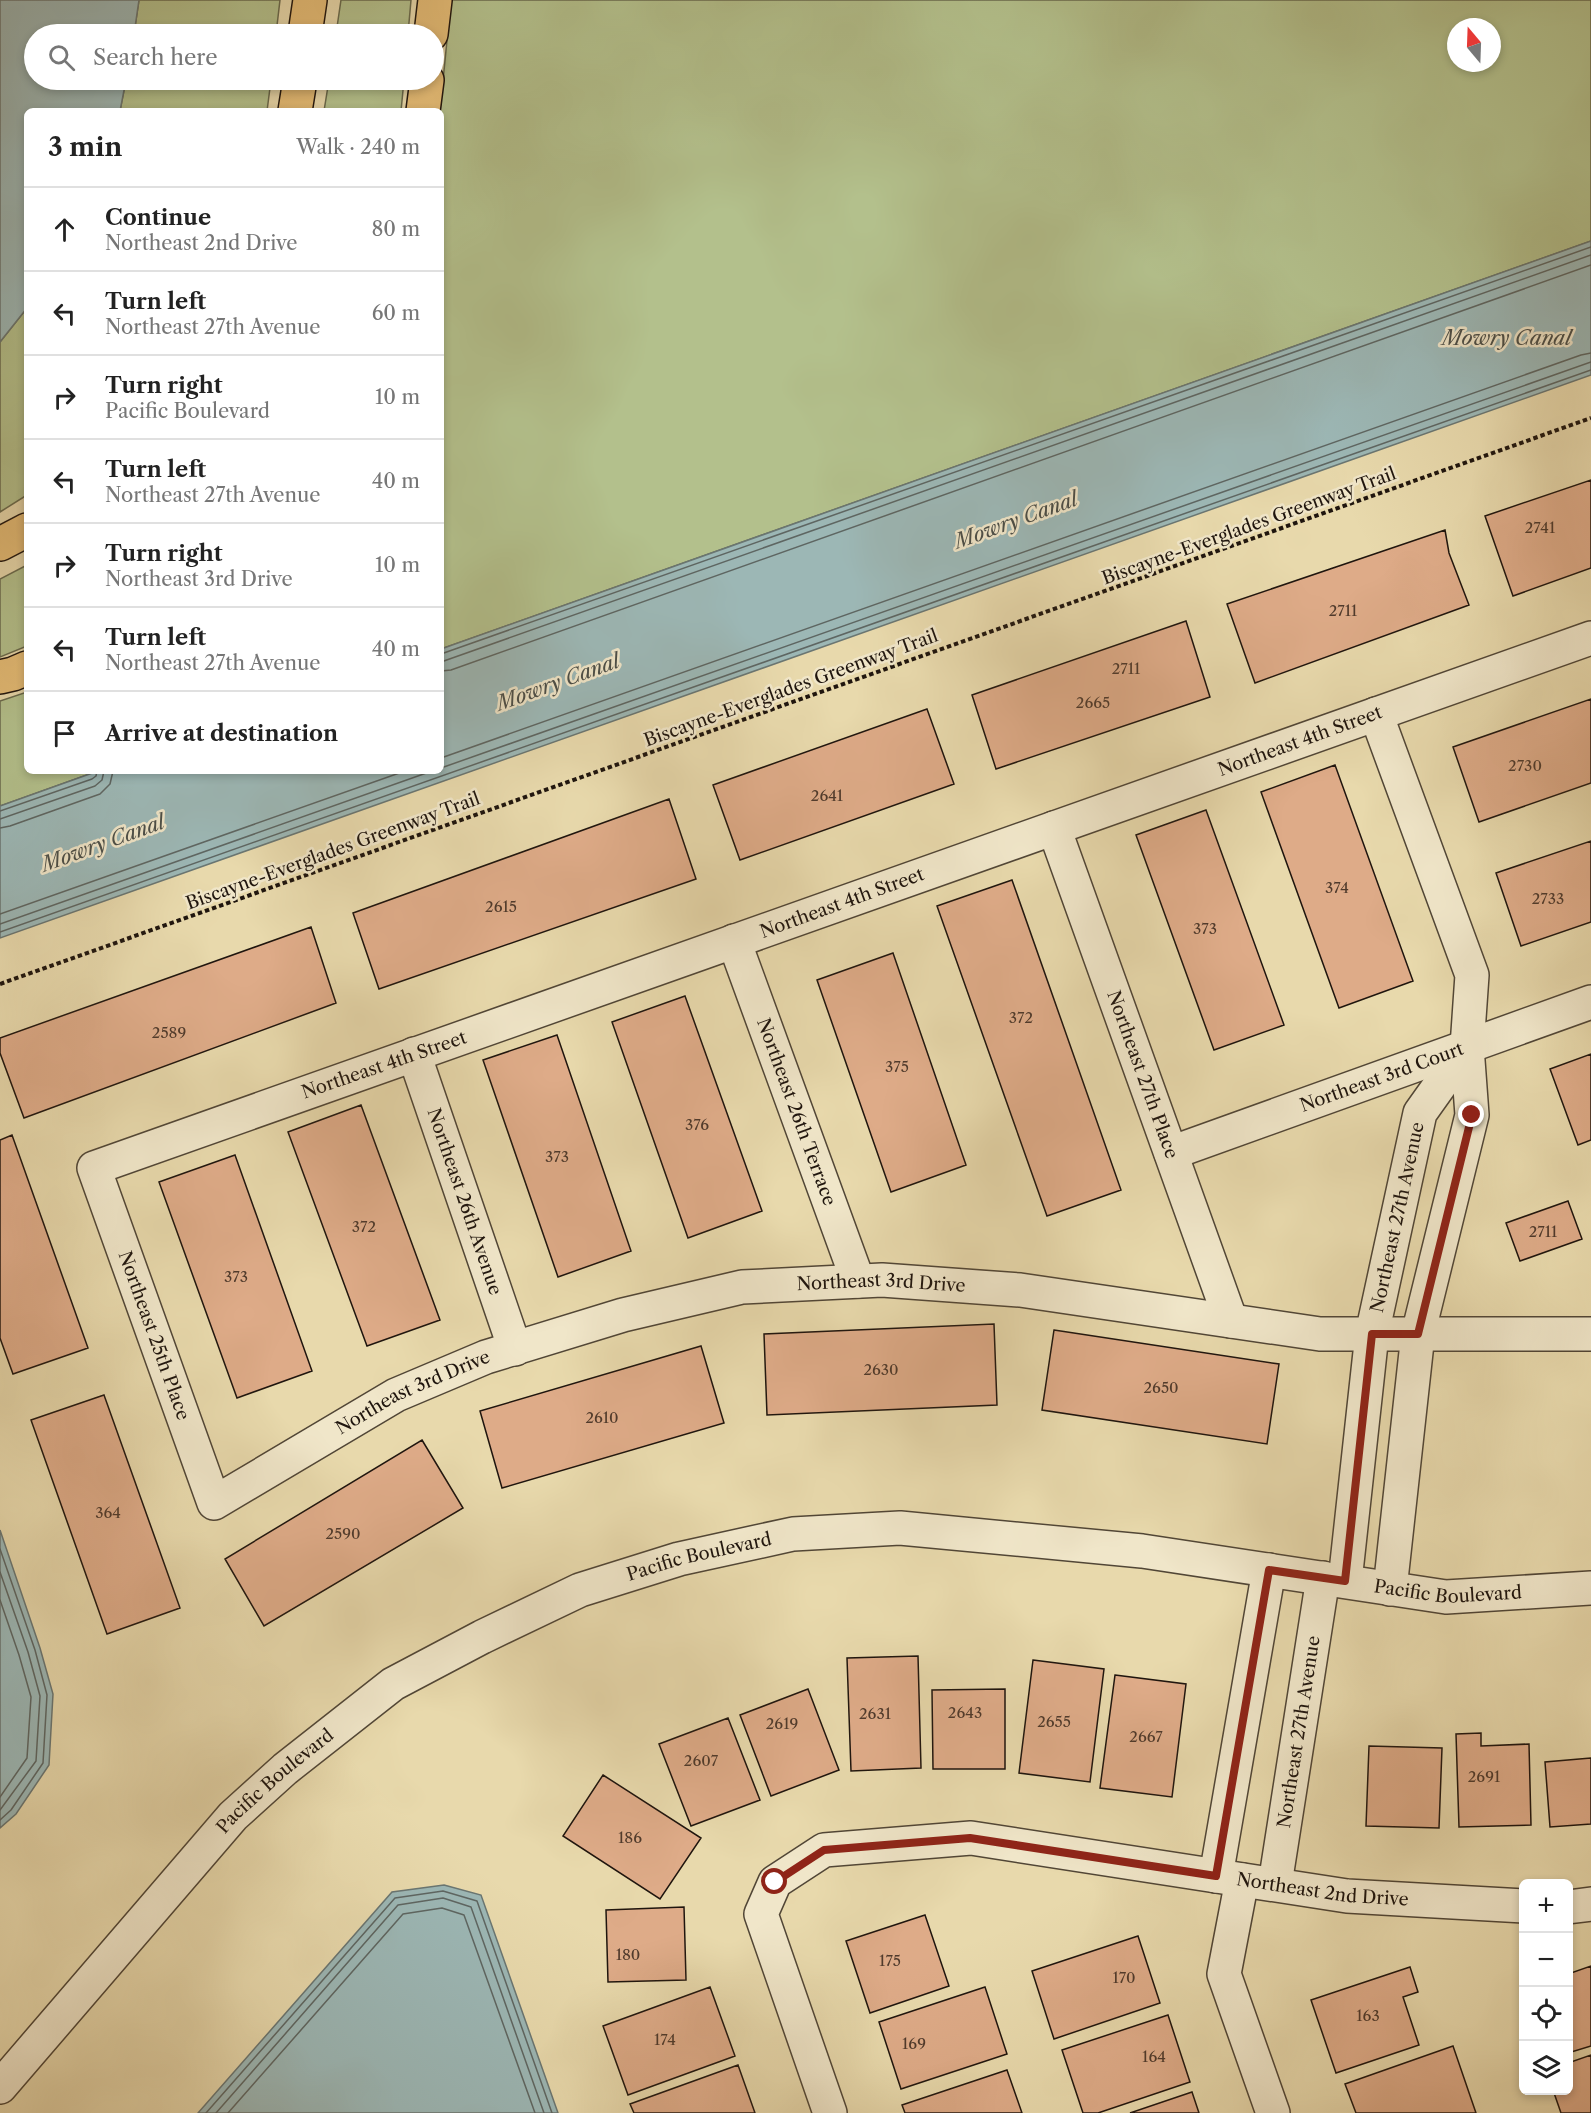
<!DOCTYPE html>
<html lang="en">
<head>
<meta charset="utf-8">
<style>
	body { margin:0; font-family:"Libre Caslon Text",serif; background:#f2f2f2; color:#222 }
	.controls { position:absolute; right:18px; bottom:18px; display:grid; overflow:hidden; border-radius:9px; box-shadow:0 3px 9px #0003 }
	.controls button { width:54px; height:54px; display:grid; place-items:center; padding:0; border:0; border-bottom:2px solid #e0e0e0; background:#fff; color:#222; font:30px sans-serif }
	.compass { position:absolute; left:1447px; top:18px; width:54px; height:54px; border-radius:50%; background:#fff; box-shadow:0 3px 9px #0003; rotate:341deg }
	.stop { position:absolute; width:18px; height:18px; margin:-14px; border:4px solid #8f2418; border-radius:50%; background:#fff }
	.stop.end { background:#8f2418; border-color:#fff; box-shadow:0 2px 6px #0008 }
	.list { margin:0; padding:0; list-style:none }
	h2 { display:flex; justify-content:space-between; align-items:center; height:78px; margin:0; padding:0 24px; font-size:26px }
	h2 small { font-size:20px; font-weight:400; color:#767676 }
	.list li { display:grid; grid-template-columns:39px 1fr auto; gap:18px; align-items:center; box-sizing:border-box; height:84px; padding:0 24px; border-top:2px solid #e0e0e0 }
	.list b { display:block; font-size:22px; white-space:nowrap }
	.list p { margin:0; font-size:20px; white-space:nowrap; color:#767676 }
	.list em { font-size:20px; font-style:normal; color:#767676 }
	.icon { flex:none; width:33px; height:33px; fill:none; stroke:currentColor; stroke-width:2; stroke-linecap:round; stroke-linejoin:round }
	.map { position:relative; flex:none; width:1591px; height:2113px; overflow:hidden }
	.search { position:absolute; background:#fff; box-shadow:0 3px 9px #0003; left:24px; top:24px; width:420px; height:66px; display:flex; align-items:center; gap:15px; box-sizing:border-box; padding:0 21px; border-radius:33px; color:#767676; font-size:22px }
	.panel { position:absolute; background:#fff; box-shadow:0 3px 9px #0003; left:24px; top:108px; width:420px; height:666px; border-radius:9px }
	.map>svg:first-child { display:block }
	.green { fill:#b3c08c; stroke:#696a4d; stroke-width:1.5; fill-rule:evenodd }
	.water { fill:#9cb7b5; stroke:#6a7672; stroke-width:1.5 }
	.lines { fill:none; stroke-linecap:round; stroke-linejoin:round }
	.shore { stroke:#5e6662; stroke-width:1.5 }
	.building { fill:#deab88; stroke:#1f150e; stroke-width:1.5 }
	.minor-casing { stroke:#514636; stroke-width:36 }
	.highway-casing { stroke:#1f150e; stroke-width:36 }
	.path { stroke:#1f150e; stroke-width:4; stroke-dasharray:4.5 3; stroke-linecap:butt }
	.minor { stroke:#f0e6c9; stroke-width:33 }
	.highway { stroke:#e4bc76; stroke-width:33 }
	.route { stroke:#8f2418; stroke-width:8 }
	.labels { text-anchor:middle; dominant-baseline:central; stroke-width:5; stroke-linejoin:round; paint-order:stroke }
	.number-label { font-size:15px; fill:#4f3a2c }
	.street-label { font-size:18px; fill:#1f150e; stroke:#f0e6c9 }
	.water-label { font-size:20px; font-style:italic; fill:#4b4e48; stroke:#f0e6c9 }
</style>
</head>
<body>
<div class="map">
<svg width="1591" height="2113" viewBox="0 0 1591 2113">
	<rect width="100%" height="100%" fill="#e8d9ac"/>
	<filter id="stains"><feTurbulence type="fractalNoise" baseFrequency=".00333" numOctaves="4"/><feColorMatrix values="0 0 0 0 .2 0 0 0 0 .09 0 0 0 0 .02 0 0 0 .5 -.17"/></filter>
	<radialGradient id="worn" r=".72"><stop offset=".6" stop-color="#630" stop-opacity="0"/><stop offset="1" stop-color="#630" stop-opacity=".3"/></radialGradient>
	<path class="green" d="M 139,0 L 280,0 L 276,34 L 134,34 Z
		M 341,0 L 411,0 L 408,34 L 336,34 Z
		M 451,0 L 1591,0 L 1591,241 L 441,649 L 440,111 ZM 1456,27 L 1492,27 L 1492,63 L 1456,63 Z
		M 126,80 L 271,80 L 267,111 L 120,111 Z
		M 329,80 L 404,80 L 401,111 L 324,111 Z
		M 27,308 L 27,495 L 0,512 L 0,342 Z
		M 27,565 L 27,646 L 0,657 L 0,579 Z
		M 27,692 L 27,771 L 98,771 L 0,806 L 0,701 Z"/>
	<path class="water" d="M 0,0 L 139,0 L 134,34 L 34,34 L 34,80 L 126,80 L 120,111 L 27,111 L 27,308 L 0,342 Z
		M 1591,241 L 1591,375 L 0,938 L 0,806 L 98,771 L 441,771 L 441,649 Z
		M 0,1530 L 40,1648 L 53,1694 L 49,1765 L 16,1814 L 0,1828 Z
		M 444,1885 L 481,1895 L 558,2113 L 198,2113 L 392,1892 Z"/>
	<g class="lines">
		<path class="shore" d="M 441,654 L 1591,247
			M 441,662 L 1591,255
			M 441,671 L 451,670 L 1591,265
			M 441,758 L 1581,355 L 1591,353
			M 441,768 L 1591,362
			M 0,811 L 92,779 L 96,776 L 97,771
			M 0,819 L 95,786 L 102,780 L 104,771
			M 0,828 L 10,826 L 100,794 L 110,784 L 113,771
			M 0,914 L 405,771
			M 0,924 L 432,771
			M 0,932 L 1591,370
			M 0,1549 L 35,1650 L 47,1695 L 43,1763 L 11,1810 L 0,1820
			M 0,1572 L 28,1652 L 40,1696 L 36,1761 L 0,1810
			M 0,1600 L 19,1655 L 31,1697 L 27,1758 L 0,1797
			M 206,2113 L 395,1898 L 443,1891 L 477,1901 L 552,2113
			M 216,2113 L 398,1905 L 443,1898 L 471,1907 L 544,2113
			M 228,2113 L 403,1914 L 442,1908 L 464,1915 L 535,2113"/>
	</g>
	<path class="building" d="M 1591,480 L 1591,568 L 1513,596 L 1485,516 Z
		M 1445,530 L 1449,553 L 1469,605 L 1255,683 L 1227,604 Z
		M 1186,621 L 1210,697 L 996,769 L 972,695 Z
		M 1591,699 L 1591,783 L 1479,822 L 1453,747 Z
		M 927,709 L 954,784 L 740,860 L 713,785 Z
		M 1335,765 L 1413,981 L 1339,1008 L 1261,792 Z
		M 669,799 L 696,879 L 379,989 L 353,913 Z
		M 1206,810 L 1284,1025 L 1214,1050 L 1136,835 Z
		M 1591,841 L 1591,922 L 1521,946 L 1496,873 Z
		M 1012,880 L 1121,1190 L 1047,1216 L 937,906 Z
		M 311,927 L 336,1003 L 24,1118 L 0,1053 L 0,1038 Z
		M 893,953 L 966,1165 L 891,1192 L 817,980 Z
		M 685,996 L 762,1211 L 688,1238 L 612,1022 Z
		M 557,1035 L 631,1251 L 558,1277 L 483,1060 Z
		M 1591,1054 L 1591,1140 L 1578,1145 L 1550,1069 Z
		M 361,1105 L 440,1320 L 367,1346 L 288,1132 Z
		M 12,1135 L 88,1348 L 13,1374 L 0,1338 L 0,1140 Z
		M 235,1155 L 312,1371 L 237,1398 L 159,1182 Z
		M 1568,1201 L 1582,1239 L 1520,1261 L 1506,1223 Z
		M 994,1324 L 997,1405 L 767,1415 L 764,1334 Z
		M 1054,1330 L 1279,1364 L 1267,1444 L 1042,1410 Z
		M 701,1346 L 724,1423 L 502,1488 L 480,1411 Z
		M 104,1395 L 180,1608 L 107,1634 L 31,1420 Z
		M 422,1440 L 463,1508 L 264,1626 L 225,1559 Z
		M 918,1656 L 921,1768 L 851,1771 L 847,1658 Z
		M 1033,1660 L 1104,1669 L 1090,1782 L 1019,1773 Z
		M 1115,1675 L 1186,1684 L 1172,1797 L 1100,1788 Z
		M 808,1689 L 839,1770 L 771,1796 L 740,1715 Z
		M 1005,1689 L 1005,1769 L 933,1769 L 932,1690 Z
		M 728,1718 L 760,1800 L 691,1826 L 659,1744 Z
		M 1481,1733 L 1481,1746 L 1529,1744 L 1531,1825 L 1459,1827 L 1456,1734 Z
		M 1369,1746 L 1442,1748 L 1439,1828 L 1366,1826 Z
		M 1591,1758 L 1591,1824 L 1550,1827 L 1545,1762 Z
		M 603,1775 L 701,1838 L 660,1899 L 563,1836 Z
		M 684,1907 L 686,1980 L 608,1982 L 606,1910 Z
		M 925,1915 L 949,1986 L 870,2013 L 846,1941 Z
		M 1138,1936 L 1160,2003 L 1054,2039 L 1032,1971 Z
		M 1591,1966 L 1591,2046 L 1568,2053 L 1568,1974 Z
		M 1410,1967 L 1418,1992 L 1403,1997 L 1419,2045 L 1336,2073 L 1311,2000 Z
		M 710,1987 L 735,2056 L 628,2095 L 603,2026 Z
		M 985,1987 L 1007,2054 L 901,2089 L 879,2022 Z
		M 1168,2015 L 1190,2082 L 1098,2113 L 1083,2113 L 1062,2050 Z
		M 1453,2046 L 1476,2113 L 1356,2113 L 1345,2084 Z
		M 1591,2055 L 1591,2113 L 1561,2113 L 1553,2090 L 1568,2090 L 1568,2063 Z
		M 738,2065 L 755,2113 L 634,2113 L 630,2104 Z
		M 1007,2070 L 1022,2113 L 905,2113 L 902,2105 Z
		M 1192,2092 L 1199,2113 L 1130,2113 Z"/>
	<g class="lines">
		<defs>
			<g id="minor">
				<path id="s1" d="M 1591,638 L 94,1168 L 214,1503 L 396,1395 L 486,1357 L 623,1315 L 742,1287 L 882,1280 L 1020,1290 L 1320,1334 L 1591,1334"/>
				<path d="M 1376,714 L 1472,975 L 1467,1047 L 1472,1115 L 1418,1334 L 1390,1589"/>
				<path id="s2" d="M 1054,828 L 1231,1321"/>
				<path id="s3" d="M 734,941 L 858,1281"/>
				<path id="s4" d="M 414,1054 L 515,1349"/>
				<path id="s5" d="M 1171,1153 L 1591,1002"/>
				<path id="s6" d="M 1345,1581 L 1372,1334 L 1420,1113 L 1467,1047"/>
				<path d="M 1216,1876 L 1269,1570"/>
				<path d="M 1242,1880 L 1224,1974 L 1273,2113"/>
				<path id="s7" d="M 1275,1884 L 1323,1578"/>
				<path d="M 1568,1907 L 1591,1904"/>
				<path id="s8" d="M 0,2087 L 233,1816 L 285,1769 L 393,1684 L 482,1637 L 580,1590 L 679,1559 L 793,1534 L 900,1528 L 1142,1551 L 1446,1597 L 1591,1588"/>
				<path id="s9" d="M 830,2113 L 761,1914 L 775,1882 L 824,1850 L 971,1838 L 1347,1896 L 1524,1906"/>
			</g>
			<path id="highway" d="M 305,34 L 310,0
				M 431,34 L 435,0
				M 295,111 L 300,80
				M 423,111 L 427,80
				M 0,544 L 27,530
				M 0,677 L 13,674 L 27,668"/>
		</defs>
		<use href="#minor" class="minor-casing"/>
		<use href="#highway" class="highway-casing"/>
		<path class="path" d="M 0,984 L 1591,418"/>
		<use href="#minor" class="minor"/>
		<use href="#highway" class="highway"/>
	</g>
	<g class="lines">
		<path class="route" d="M 775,1882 L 824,1850 L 970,1838 L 1216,1876 L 1269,1570 L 1345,1581 L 1372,1334 L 1418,1334 L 1472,1115"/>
	</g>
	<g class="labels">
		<g class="number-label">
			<text x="1540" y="527">2741</text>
			<text x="1343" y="610">2711</text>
			<text x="1126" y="668">2711</text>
			<text x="1093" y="702">2665</text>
			<text x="1525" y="765">2730</text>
			<text x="827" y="795">2641</text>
			<text x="1337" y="887">374</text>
			<text x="1548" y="898">2733</text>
			<text x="501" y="906">2615</text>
			<text x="1205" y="928">373</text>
			<text x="1021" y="1017">372</text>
			<text x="169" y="1032">2589</text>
			<text x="897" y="1066">375</text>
			<text x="697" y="1124">376</text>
			<text x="557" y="1156">373</text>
			<text x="364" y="1226">372</text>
			<text x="1543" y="1231">2711</text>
			<text x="236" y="1276">373</text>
			<text x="881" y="1369">2630</text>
			<text x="1161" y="1387">2650</text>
			<text x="602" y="1417">2610</text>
			<text x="108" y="1512">364</text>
			<text x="343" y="1533">2590</text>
			<text x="965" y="1712">2643</text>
			<text x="875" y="1713">2631</text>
			<text x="1054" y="1721">2655</text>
			<text x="782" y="1723">2619</text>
			<text x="1146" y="1736">2667</text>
			<text x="701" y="1760">2607</text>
			<text x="1484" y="1776">2691</text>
			<text x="630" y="1837">186</text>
			<text x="628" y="1954">180</text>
			<text x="890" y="1960">175</text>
			<text x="1124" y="1977">170</text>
			<text x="1368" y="2015">163</text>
			<text x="665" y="2039">174</text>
			<text x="914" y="2043">169</text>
			<text x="1154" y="2056">164</text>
		</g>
		<g class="street-label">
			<text transform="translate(1249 526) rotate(-20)">Biscayne-Everglades Greenway Trail</text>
			<text transform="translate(791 688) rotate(-20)">Biscayne-Everglades Greenway Trail</text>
			<text transform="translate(1300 741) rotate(-20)">Northeast 4th Street</text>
			<text transform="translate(333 851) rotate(-20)">Biscayne-Everglades Greenway Trail</text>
			<text transform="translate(842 903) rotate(-20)">Northeast 4th Street</text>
			<text transform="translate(384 1065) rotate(-19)">Northeast 4th Street</text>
			<text stroke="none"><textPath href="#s2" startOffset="262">Northeast 27th Place</textPath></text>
			<text stroke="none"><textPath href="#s5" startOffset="224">Northeast 3rd Court</textPath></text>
			<text stroke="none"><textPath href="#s3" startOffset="182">Northeast 26th Terrace</textPath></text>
			<text stroke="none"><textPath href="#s4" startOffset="156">Northeast 26th Avenue</textPath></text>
			<text stroke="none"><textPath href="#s6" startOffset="368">Northeast 27th Avenue</textPath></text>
			<text stroke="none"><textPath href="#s1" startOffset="2658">Northeast 3rd Drive</textPath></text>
			<text stroke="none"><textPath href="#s1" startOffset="1766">Northeast 25th Place</textPath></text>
			<text stroke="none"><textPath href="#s1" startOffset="2172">Northeast 3rd Drive</textPath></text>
			<text stroke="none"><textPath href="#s8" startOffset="898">Pacific Boulevard</textPath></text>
			<text stroke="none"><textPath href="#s8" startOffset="1654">Pacific Boulevard</textPath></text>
			<text stroke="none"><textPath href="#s7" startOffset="154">Northeast 27th Avenue</textPath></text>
			<text stroke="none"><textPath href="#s8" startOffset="412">Pacific Boulevard</textPath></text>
			<text stroke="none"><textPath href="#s9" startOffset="807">Northeast 2nd Drive</textPath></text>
		</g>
		<g class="water-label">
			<text x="1507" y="338">Mowry Canal</text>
			<text transform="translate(1016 520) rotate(-20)">Mowry Canal</text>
			<text transform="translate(558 682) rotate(-20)">Mowry Canal</text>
			<text transform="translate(103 843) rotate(-20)">Mowry Canal</text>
		</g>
	</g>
	<rect width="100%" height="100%" filter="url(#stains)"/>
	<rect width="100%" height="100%" fill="url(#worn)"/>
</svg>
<div class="controls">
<button>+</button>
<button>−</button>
<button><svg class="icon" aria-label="locate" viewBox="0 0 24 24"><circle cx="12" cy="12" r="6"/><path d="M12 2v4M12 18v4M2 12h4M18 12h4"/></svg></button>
<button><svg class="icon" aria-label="layers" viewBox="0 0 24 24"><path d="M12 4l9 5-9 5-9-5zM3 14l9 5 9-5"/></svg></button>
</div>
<svg class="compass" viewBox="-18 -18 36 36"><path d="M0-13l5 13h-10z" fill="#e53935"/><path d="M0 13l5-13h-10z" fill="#767676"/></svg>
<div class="stop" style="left:775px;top:1882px"></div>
<div class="stop end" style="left:1472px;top:1115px"></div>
<div class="search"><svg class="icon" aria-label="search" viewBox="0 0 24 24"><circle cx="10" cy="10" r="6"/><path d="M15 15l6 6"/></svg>Search here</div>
<section class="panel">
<h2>3 min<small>Walk · 240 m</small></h2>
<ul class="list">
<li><svg class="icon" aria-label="ahead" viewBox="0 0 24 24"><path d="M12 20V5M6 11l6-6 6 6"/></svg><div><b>Continue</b><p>Northeast 2nd Drive</p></div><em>80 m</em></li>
<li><svg class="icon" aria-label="left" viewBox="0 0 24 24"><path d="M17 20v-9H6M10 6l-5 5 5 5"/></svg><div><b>Turn left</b><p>Northeast 27th Avenue</p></div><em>60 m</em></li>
<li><svg class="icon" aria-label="right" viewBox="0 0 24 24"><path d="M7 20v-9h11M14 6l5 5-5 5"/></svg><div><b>Turn right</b><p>Pacific Boulevard</p></div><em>10 m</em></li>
<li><svg class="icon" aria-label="left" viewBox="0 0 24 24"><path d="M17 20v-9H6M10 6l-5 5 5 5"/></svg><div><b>Turn left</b><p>Northeast 27th Avenue</p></div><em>40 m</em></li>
<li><svg class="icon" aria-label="right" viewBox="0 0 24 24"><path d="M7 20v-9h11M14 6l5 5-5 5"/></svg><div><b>Turn right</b><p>Northeast 3rd Drive</p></div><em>10 m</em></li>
<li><svg class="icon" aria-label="left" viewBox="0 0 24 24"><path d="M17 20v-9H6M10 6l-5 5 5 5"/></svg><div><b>Turn left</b><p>Northeast 27th Avenue</p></div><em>40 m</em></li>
<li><svg class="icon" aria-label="arrive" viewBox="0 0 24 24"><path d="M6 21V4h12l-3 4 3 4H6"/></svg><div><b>Arrive at destination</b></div></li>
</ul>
</section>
</div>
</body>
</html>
